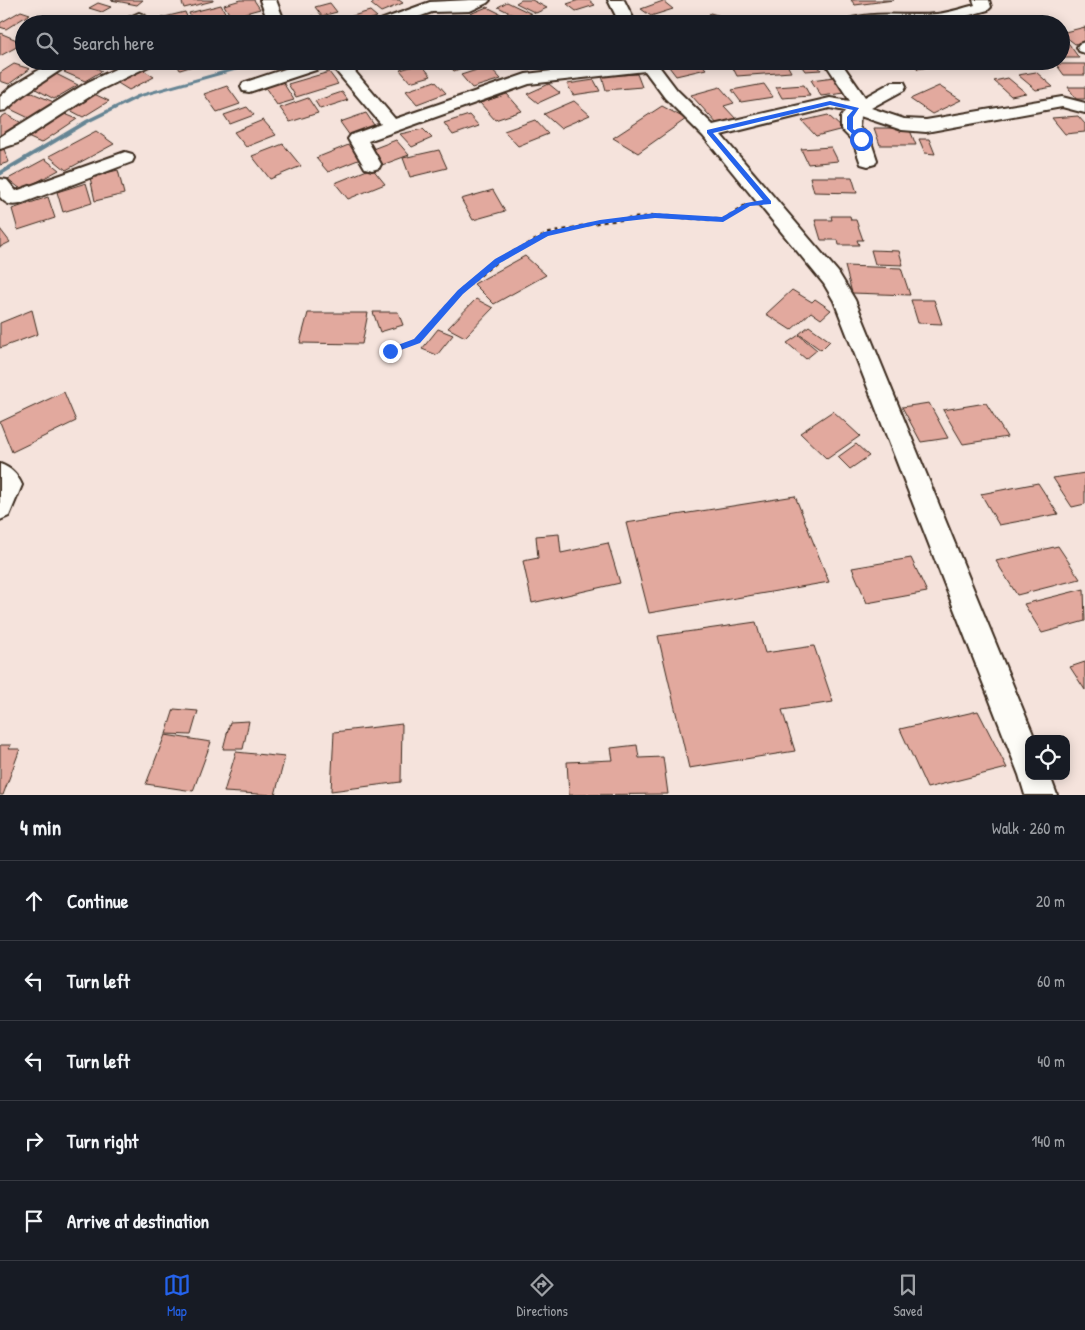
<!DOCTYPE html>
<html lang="en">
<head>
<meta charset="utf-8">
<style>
	body { margin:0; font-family:"Patrick Hand",sans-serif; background:#20242c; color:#f1f3f6 }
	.controls { position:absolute; right:15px; bottom:15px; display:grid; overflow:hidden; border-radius:10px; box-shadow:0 2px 12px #0003 }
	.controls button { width:45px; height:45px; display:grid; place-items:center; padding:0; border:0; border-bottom:1px solid #363941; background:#171b24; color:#f1f3f6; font:25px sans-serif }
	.stop { position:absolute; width:15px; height:15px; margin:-11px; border:4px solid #2563eb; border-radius:50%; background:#fff }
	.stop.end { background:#2563eb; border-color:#fff; box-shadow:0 1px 5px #0008 }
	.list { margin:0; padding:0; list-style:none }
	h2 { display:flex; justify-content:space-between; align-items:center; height:65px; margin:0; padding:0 20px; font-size:21px }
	h2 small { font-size:16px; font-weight:400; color:#9ea1a6 }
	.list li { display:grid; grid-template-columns:32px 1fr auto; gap:15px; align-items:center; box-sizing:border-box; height:80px; padding:0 20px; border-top:1px solid #363941 }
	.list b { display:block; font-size:19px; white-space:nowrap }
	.list em { font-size:16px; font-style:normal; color:#9ea1a6 }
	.icon { flex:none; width:28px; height:28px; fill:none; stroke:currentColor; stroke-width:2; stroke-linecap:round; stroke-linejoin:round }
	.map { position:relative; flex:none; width:1085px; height:795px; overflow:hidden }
	.search { position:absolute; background:#171b24; box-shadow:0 2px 12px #0003; left:15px; right:15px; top:15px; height:55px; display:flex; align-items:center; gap:12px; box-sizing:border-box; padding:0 18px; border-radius:28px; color:#9ea1a6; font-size:19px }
	.sheet { height:465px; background:#171b24 }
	nav { display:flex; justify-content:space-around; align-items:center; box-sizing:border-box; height:70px; border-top:1px solid #363941; background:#171b24; font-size:14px; color:#9ea1a6 }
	nav a { display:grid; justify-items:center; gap:2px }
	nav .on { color:#2563eb }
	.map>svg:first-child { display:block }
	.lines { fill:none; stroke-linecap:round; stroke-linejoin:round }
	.stream { fill:#668594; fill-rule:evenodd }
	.building { fill:#e2a99e; stroke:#3b2a1e }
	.minor-casing { stroke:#3b2a1e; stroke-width:4 }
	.path { stroke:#3b2a1e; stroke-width:3; stroke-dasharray:4 4; stroke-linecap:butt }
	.minor { fill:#fdfcf7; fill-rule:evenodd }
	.route { fill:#2563eb }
</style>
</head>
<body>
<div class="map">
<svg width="1085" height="795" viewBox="0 0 1085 795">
	<rect width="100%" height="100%" fill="#f5e3dc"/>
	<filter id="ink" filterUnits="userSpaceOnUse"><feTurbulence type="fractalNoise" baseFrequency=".02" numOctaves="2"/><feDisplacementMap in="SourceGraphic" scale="10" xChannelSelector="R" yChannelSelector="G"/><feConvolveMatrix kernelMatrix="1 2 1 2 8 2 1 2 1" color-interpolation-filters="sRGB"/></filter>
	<g filter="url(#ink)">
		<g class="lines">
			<path class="stream" d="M 252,61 L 259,61 L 245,68 L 141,97 L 90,122 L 0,176 L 0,171 L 86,120 L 137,95 L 241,66 Z"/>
		</g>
		<path class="building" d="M 111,0 L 143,0 L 137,5 Z
			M 181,0 L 213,0 L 213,1 L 184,8 Z
			M 241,0 L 254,0 L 260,9 L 231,17 L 224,5 Z
			M 381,0 L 399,0 L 403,3 L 381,12 L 371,4 Z
			M 521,0 L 532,0 L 547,8 L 536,13 L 516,3 Z
			M 579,0 L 589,0 L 595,5 L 576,11 L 567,4 Z
			M 851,0 L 894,0 L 855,5 Z
			M 663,1 L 673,9 L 651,16 L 641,9 Z
			M 507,2 L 532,14 L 520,18 L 498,7 Z
			M 98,3 L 111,7 L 102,12 L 89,8 Z
			M 330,3 L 337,12 L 322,16 L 315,7 Z
			M 221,5 L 228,18 L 204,24 L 194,24 L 189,13 Z
			M 487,7 L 501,14 L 482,19 L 470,14 Z
			M 21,11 L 30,14 L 6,29 L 0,27 L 0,23 Z
			M 370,11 L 377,17 L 357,24 L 349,17 Z
			M 185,12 L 190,24 L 140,23 Z
			M 710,13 L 751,24 L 704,23 Z
			M 313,16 L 319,24 L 297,24 L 295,21 Z
			M 1008,16 L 1017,24 L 996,24 L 991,19 Z
			M 69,17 L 85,24 L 56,24 Z
			M 604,17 L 606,24 L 577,24 L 576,19 Z
			M 1085,27 L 1085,42 L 1075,44 L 1061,33 Z
			M 0,33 L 24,43 L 0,56 Z
			M 1061,37 L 1064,37 L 1079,58 L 1061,58 Z
			M 82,61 L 102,71 L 85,81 L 64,72 Z
			M 175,61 L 209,61 L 180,70 Z
			M 349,61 L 376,61 L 357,69 Z
			M 444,61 L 479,61 L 454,71 Z
			M 582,61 L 615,61 L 616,64 L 584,67 Z
			M 673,61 L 699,61 L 706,69 L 676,76 L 666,63 Z
			M 785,61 L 791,72 L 737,76 L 731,64 Z
			M 798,61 L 815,61 L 821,70 L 805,71 Z
			M 910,61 L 940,61 L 943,64 L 918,69 Z
			M 14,64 L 30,69 L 9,84 L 0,81 L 0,73 Z
			M 421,64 L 431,76 L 410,82 L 400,70 Z
			M 1056,64 L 1085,64 L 1085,75 L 1064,75 Z
			M 489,66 L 501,79 L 472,88 L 461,75 Z
			M 142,69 L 154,77 L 129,90 L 116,82 Z
			M 329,72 L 338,84 L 296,97 L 288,84 Z
			M 1036,72 L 1053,87 L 1036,90 L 1018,75 Z
			M 54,73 L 78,85 L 54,99 L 30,86 Z
			M 637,74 L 642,87 L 606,90 L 602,76 Z
			M 834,77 L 845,93 L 821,96 L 811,80 Z
			M 1008,78 L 1026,93 L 1011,96 L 994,81 Z
			M 594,80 L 600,91 L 573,95 L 567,84 Z
			M 282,81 L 294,100 L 277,105 L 265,87 Z
			M 435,81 L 446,93 L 417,104 L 406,91 Z
			M 549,84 L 560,93 L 538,103 L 527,94 Z
			M 764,84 L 773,97 L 741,102 L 732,90 Z
			M 804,85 L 810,96 L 782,98 L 776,87 Z
			M 227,86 L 240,104 L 217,112 L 204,94 Z
			M 939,86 L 961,100 L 932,114 L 910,99 Z
			M 720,87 L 734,103 L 724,106 L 737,120 L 718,125 L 691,95 Z
			M 1068,87 L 1085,87 L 1085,99 L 1076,99 Z
			M 30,92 L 56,103 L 31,119 L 6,107 Z
			M 342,92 L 348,100 L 320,109 L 315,101 Z
			M 92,93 L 109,101 L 83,117 L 66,108 Z
			M 507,94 L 522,111 L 495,120 L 480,103 Z
			M 308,98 L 318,113 L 290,122 L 280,108 Z
			M 574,101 L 590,115 L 560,128 L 544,114 Z
			M 662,106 L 686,119 L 638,153 L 613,138 Z
			M 247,107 L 254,115 L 230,124 L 224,115 Z
			M 58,111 L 77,119 L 41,143 L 23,135 Z
			M 366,113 L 376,128 L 350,136 L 340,122 Z
			M 6,114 L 25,125 L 2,138 L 0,136 L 0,118 Z
			M 469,115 L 479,126 L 453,135 L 444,123 Z
			M 828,115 L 843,129 L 816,136 L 802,121 Z
			M 1078,116 L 1085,124 L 1085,132 L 1065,134 L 1052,118 Z
			M 263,120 L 276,135 L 246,147 L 234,132 Z
			M 535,120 L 548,134 L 518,146 L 504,131 Z
			M 874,128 L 909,128 L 916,145 L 880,145 Z
			M 423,129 L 432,138 L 412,147 L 400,134 Z
			M 96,131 L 114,144 L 66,170 L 49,156 Z
			M 919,139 L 929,139 L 935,154 L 925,153 Z
			M 396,140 L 409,155 L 382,165 L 370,150 Z
			M 283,144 L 301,166 L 270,179 L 252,156 Z
			M 351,144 L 363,158 L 328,172 L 316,158 Z
			M 3,147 L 9,162 L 0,165 L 0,148 Z
			M 831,147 L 838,161 L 808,164 L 801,149 Z
			M 439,150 L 447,168 L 410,177 L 403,158 Z
			M 45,159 L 59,170 L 22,190 L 8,179 Z
			M 372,168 L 385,184 L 348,199 L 335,183 Z
			M 118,170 L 124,194 L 95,201 L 90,177 Z
			M 810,177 L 852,177 L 857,193 L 814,192 Z
			M 86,183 L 92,203 L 63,212 L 57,192 Z
			M 493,190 L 505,211 L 473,220 L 461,199 Z
			M 48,197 L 55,218 L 18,230 L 12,209 Z
			M 831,216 L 850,216 L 851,220 L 856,220 L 863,240 L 857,240 L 859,245 L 839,245 L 838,240 L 821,240 L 815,220 L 832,220 Z
			M 0,229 L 10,242 L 0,247 Z
			M 871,250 L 899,251 L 903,265 L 875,264 Z
			M 525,256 L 546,275 L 494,304 L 474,284 Z
			M 845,266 L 901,268 L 910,295 L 852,293 Z
			M 792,290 L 812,302 L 815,299 L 831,310 L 821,319 L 811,312 L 791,330 L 766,314 Z
			M 476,299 L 493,308 L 465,337 L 448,328 Z
			M 911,300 L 934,300 L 942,324 L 918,323 Z
			M 32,310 L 38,334 L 0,348 L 0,323 Z
			M 373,312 L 398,312 L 403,325 L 380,332 Z
			M 308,313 L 368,313 L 362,344 L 300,343 Z
			M 809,326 L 830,341 L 821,350 L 799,334 Z
			M 438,329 L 453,335 L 437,355 L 422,349 Z
			M 799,335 L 817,350 L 806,359 L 787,343 Z
			M 64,392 L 76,421 L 12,452 L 0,422 Z
			M 929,403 L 948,438 L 921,442 L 902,407 Z
			M 986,403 L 1007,437 L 963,444 L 943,410 Z
			M 833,411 L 860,436 L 827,459 L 800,433 Z
			M 856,444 L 869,456 L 850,469 L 838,457 Z
			M 1085,473 L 1085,504 L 1072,507 L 1053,478 Z
			M 1038,483 L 1058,514 L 999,525 L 981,494 Z
			M 795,496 L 829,582 L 649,613 L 626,523 Z
			M 559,534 L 561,553 L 608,543 L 620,583 L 532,603 L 523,561 L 538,558 L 536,536 Z
			M 1058,546 L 1080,579 L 1017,595 L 996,561 Z
			M 911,558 L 927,592 L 867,603 L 852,568 Z
			M 1084,589 L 1085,621 L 1042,633 L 1024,604 Z
			M 756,622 L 765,653 L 814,646 L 833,702 L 782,710 L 795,751 L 689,768 L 658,636 Z
			M 1085,662 L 1085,690 L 1070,667 Z
			M 174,709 L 198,711 L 191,735 L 166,734 Z
			M 978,711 L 1007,768 L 927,788 L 900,729 Z
			M 249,721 L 243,749 L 223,749 L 230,722 Z
			M 402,724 L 401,782 L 331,791 L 334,732 Z
			M 165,735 L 211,742 L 193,791 L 146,784 Z
			M 0,745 L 11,745 L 8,749 L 20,749 L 3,795 L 0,795 Z
			M 637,745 L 639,758 L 663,757 L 668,794 L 569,795 L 567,762 L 613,760 L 611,748 Z
			M 236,752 L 285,757 L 275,795 L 224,792 Z"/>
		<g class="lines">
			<defs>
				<path id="minor" d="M 260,0 L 276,0 L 283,18 C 276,27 261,24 250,24 L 252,21 L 266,16 Z
					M 470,0 L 490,0 L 487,3 L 470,11 L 432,12 L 399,24 L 376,24 L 378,21 L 430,2 Z
					M 608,0 L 624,0 L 636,24 L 620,24 Z
					M 973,0 L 989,0 L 991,7 L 988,10 L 938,24 L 851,24 L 849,21 L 852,18 C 880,11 908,17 937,14 C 949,13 963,8 975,5 Z
					M 139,13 L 144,15 L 147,18 C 141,26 129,24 119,24 L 121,21 Z
					M 1085,42 L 1085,53 L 1079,51 L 1077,47 L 1079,44 Z
					M 54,61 L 74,61 L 23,95 L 6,110 L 0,111 L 0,97 L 11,87 Z
					M 132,61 L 155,61 L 153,64 L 100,90 L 18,143 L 0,149 L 0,137 L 88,82 Z
					M 309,61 L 346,61 L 395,119 L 526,74 L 638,61 L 655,61 L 677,90 L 713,125 L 830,98 L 850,101 L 824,61 L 840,61 L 865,97 L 892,82 L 904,82 L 906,86 L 904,90 L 871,108 L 904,119 L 926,120 L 1062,97 L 1085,103 L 1085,113 L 1062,107 L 926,132 L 902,130 L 860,116 L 859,127 L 870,139 L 877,160 L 875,164 L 868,166 L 861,164 L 853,141 L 841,129 L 841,117 L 845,111 L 830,108 L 721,135 L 838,272 L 855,300 L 1035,739 L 1029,739 L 1029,776 L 1050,776 L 1057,795 L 1025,795 L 1019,775 L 834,301 L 824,284 L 703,136 L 665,98 L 645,71 L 529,84 L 368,141 L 381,164 L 379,168 L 372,170 L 365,168 L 348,139 L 351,135 L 381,124 L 331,65 L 249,92 L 243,91 L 241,87 L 243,83 Z
					M 125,152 L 132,154 L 134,158 L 132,162 L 20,204 C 10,206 6,204 0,197 L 0,179 L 7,180 L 16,191 Z
					M 0,464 C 11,468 17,474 22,485 L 9,516 L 0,520 Z"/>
			</defs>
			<use href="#minor" class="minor-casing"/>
			<path class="path" d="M 390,351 L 417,341 L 460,292 L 497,261 L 547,234 L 600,222 L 655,216 L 723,220 L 746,205"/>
			<use href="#minor" class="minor"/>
		</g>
	</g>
	<path class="route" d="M 830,101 L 859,108 L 853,117 L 853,129 L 863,137 L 863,140 L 859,140 L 847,129 L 847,117 L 853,110 L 830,105 L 713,133 L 771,201 L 771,204 L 750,206 L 723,222 L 655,218 L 600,224 L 548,236 L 500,263 L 463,294 L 420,343 L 390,354 L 387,354 L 387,349 L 414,339 L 458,290 L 495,259 L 544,232 L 600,220 L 655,213 L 722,217 L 746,203 L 763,200 L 707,133 L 707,130 Z"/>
</svg>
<div class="controls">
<button><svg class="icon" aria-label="locate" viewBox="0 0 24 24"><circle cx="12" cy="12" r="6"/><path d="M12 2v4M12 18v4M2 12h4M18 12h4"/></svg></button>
</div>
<div class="stop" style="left:861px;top:139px"></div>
<div class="stop end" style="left:390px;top:351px"></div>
<div class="search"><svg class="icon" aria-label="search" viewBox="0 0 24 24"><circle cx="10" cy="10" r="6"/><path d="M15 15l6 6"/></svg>Search here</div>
</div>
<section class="sheet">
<h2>4 min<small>Walk · 260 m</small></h2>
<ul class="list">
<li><svg class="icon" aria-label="ahead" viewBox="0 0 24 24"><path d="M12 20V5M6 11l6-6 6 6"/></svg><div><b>Continue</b></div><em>20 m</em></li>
<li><svg class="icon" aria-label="left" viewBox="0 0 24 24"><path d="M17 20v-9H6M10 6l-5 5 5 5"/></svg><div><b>Turn left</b></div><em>60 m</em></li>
<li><svg class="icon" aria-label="left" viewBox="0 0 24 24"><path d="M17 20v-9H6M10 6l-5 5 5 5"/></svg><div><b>Turn left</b></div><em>40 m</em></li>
<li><svg class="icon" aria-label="right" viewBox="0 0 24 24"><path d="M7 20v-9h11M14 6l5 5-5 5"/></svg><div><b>Turn right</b></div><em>140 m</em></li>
<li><svg class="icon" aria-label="arrive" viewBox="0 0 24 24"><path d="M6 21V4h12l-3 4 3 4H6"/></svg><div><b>Arrive at destination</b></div></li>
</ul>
</section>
<nav>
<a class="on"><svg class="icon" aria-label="map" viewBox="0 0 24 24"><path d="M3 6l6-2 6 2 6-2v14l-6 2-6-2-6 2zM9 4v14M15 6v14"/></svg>Map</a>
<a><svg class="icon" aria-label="directions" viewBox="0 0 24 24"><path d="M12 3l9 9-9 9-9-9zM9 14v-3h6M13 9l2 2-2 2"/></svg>Directions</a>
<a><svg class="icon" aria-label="saved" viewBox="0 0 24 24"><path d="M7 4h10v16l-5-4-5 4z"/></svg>Saved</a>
</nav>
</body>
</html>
